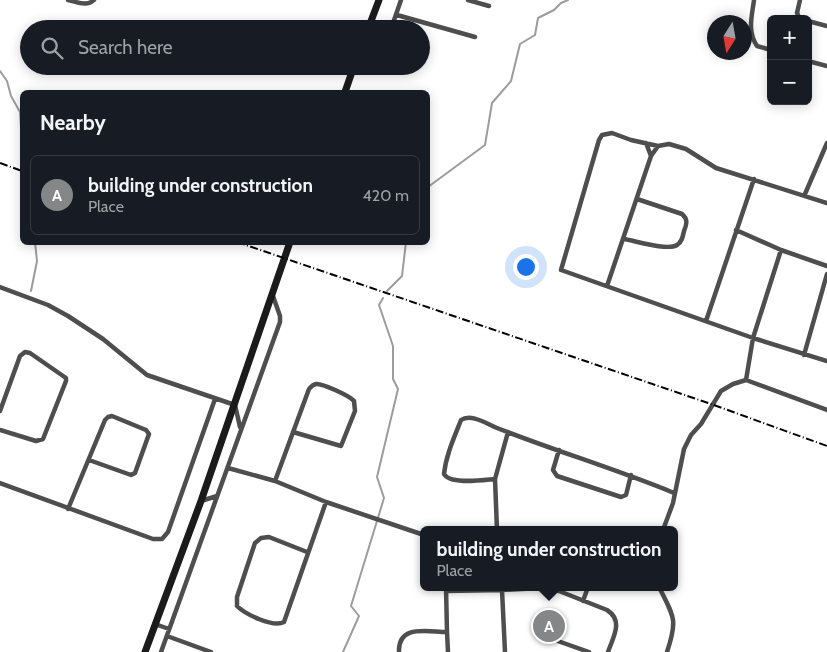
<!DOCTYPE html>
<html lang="en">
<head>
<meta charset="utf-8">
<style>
	body { margin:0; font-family:Cabin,sans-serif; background:#20242c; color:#f1f3f6 }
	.controls { position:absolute; right:15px; top:15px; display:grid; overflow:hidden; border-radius:8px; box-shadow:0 2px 12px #0003 }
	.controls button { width:45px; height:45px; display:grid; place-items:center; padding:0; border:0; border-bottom:1px solid #363941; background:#171b24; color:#f1f3f6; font:25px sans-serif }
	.compass { position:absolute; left:707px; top:15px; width:45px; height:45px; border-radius:50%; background:#171b24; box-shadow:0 2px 12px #0003; rotate:191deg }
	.you { position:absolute; left:525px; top:266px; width:18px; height:18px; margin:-12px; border:4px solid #fff; border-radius:50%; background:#1a73e8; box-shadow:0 0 0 8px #1a73e833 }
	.badge { display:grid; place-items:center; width:32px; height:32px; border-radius:50%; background:#858687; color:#fff; font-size:16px; font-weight:700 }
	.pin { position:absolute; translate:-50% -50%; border:2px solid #fff; box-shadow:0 1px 5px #0006 }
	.popup { position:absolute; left:420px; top:526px; width:258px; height:65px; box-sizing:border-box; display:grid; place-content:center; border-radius:8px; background:#171b24; filter:drop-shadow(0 1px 4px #0005); font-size:16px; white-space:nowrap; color:#9ea1a6 }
	.popup b { font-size:19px; color:#f1f3f6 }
	.popup::after { content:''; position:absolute; left:50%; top:100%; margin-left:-10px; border:10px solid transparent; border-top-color:#171b24 }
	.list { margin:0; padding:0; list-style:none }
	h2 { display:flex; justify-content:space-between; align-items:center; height:65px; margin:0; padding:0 20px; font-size:21px }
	h2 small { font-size:16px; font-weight:400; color:#9ea1a6 }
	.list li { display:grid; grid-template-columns:32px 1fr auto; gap:15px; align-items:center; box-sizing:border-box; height:80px; margin:0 10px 10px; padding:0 10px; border:1px solid #363941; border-radius:8px }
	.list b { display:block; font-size:19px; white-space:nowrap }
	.list p { margin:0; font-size:16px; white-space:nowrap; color:#9ea1a6 }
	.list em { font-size:16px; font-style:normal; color:#9ea1a6 }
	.icon { flex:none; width:28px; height:28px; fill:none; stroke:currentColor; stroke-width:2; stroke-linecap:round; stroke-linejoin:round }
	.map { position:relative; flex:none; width:827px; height:652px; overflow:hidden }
	.search { position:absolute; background:#171b24; box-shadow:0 2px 12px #0003; left:20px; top:20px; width:410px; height:55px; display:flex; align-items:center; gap:12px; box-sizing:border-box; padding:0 18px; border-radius:28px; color:#9ea1a6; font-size:19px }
	.panel { position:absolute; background:#171b24; box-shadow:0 2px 12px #0003; left:20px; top:90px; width:410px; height:155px; border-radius:8px }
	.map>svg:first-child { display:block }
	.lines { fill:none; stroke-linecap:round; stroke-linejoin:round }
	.stream { stroke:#9c9c9c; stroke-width:2 }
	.street { stroke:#4e4e4e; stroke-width:4.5 }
	.secondary { stroke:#1b1b1b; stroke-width:7 }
	.rail { stroke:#000; stroke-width:2; stroke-dasharray:8 2.5 1 2.5; stroke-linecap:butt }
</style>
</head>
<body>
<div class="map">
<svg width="827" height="652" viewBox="0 0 827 652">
	<rect width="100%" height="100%" fill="#fff"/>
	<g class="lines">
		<path class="stream" d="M 0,71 L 7,81 L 11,96 L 20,112 L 22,143
			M 428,187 L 485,145 L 492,103 L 511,81 L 520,44 L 535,35 L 538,18 L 554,10 L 561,3 L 568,0
			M 31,291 L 37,261 L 35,242
			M 387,291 L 402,276 L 406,242
			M 343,652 L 359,616 L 351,606 L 384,498 L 377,477 L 398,389 L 393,379 L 393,346 L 379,305 L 383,298"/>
		<path class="street" d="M 68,0 C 77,2 87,7 94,0
			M 468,0 L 489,6
			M 754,0 C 752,16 747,31 757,46 L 771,50
			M 800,0 L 797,13 L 800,19
			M 397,15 L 475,37
			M 808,21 L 827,26
			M 391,29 L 401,0
			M 808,61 L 827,66
			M 646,143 L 651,156
			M 805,194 L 827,143
			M 827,203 L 716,168 L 686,149 L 669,144 L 658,146 L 631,140 L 612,133 L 602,135 L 599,140 L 561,270 L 753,338 L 827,361
			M 736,230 L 781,250 L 827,266
			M 624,239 C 636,241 667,251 677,245 C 682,242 683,236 684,231 C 687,224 688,219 682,214 L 637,199
			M 607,286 L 651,156 L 658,146
			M 0,287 L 48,305 L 68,316 L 103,339 L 147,375 L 235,405 L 240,427
			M 706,321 L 754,179
			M 804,355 L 827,274
			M 746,380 L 827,410
			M 0,411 L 20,356 L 25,352 L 30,353 L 66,378 L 66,381 L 43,439 L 36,441 L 0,430
			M 559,450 L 553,470 L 557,476 L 621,497 L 626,495 L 631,475
			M 228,468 L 275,481 L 326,502 L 424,535
			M 495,479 L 508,432
			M 275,481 L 309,389 C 311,387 312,385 316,384 C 322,383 350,396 354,401 L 355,411 L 341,446 L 293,432
			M 0,483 L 153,539 L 162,539 L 168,532 L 215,399
			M 201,501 L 217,496
			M 68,509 L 105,420 L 108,417 L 112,416 L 146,430 L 149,434 L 135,473 L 131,475 L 89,460
			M 497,530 L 495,479 C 483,480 450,485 444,474 C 446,455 454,438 461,420 C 471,413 487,424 497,428 C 555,451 616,469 674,493
			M 663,530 L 673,503 L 684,449 L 691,435 L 701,424 L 721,391 L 733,384 L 746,380 L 753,338 L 781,250
			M 307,552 L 269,537 L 261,538 L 255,543 L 237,597 L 237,606 C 245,614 273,628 284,622 L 326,502
			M 446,587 L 447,632
			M 659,587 C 674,617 678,619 667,652
			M 502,590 L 541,588 L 559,591 L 607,610 C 624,621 613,637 608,652
			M 446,591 L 502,590 L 505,652
			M 583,601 L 588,587
			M 155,624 L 169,629
			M 167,636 L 211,652
			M 555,640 L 589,652
			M 161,652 L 280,322 L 280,316 L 273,296
			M 399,652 C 398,624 427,632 447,632 L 448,652"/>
		<path class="secondary" d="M 368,29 L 379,0
			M 345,92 L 354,66
			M 145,652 L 201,501 L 290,242"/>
		<path class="rail" d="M 0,163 L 22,171
			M 237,242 L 711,404 L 827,446"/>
	</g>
</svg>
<div class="controls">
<button>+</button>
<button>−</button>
</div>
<svg class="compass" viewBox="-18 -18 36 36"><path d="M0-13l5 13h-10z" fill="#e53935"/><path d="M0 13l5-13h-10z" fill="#9ea1a6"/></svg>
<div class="you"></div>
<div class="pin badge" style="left:549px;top:626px">A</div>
<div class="popup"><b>building under construction</b>Place</div>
<div class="search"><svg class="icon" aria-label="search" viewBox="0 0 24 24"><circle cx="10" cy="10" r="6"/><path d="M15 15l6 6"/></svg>Search here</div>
<section class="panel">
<h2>Nearby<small></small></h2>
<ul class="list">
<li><span class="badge">A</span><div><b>building under construction</b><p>Place</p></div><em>420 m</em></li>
</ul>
</section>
</div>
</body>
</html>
